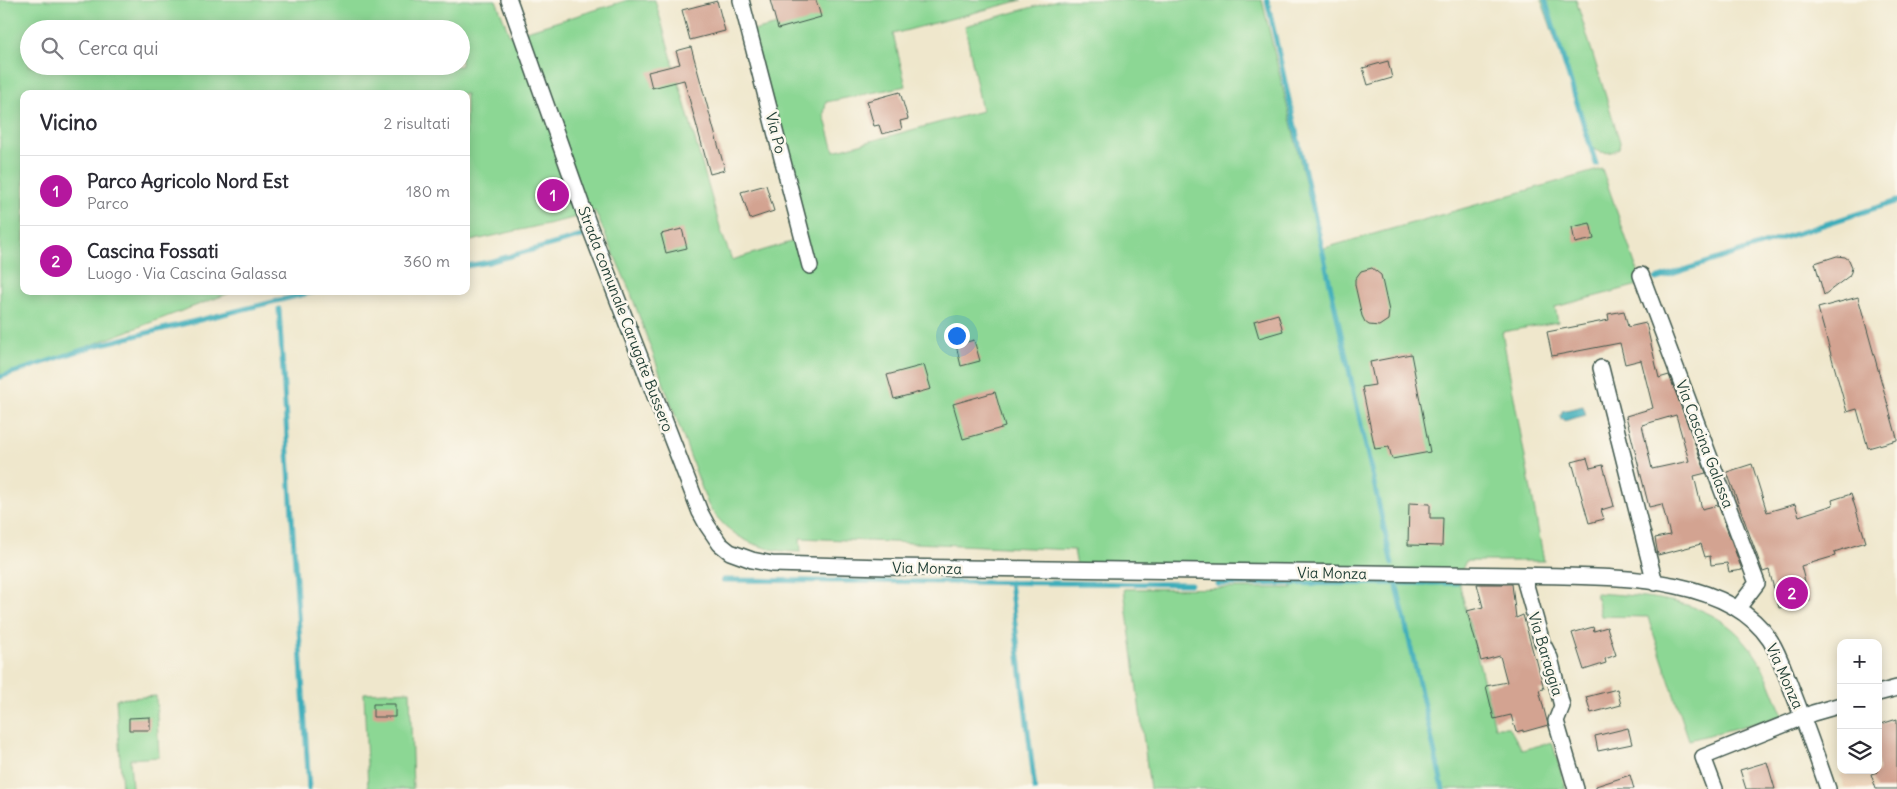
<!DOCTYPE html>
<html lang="it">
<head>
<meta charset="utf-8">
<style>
	body { margin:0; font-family:Delius,sans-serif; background:#f7f7f7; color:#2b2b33 }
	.controls { position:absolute; right:15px; bottom:15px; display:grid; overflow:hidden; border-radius:10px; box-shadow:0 2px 12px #0003 }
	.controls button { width:45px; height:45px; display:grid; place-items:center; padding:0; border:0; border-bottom:1px solid #e1e1e2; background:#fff; color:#2b2b33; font:25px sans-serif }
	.you { position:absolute; left:956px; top:335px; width:18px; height:18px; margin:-12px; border:4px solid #fff; border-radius:50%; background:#1a73e8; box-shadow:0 0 0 8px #1a73e833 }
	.badge { display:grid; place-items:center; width:32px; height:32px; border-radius:50%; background:#b5179e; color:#fff; font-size:16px; font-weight:700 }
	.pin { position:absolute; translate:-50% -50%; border:2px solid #fff; box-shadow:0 1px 5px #0006 }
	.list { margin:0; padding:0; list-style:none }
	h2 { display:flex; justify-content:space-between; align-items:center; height:65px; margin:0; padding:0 20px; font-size:21px }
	h2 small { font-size:16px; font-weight:400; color:#7c7c81 }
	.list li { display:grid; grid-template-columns:32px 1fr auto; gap:15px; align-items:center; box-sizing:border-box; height:70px; padding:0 20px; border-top:1px solid #e1e1e2 }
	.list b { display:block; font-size:19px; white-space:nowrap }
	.list p { margin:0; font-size:16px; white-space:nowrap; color:#7c7c81 }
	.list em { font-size:16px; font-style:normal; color:#7c7c81 }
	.icon { flex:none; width:28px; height:28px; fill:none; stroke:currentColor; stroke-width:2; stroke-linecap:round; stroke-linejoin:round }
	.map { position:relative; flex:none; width:1897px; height:789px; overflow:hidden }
	.search { position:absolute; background:#fff; box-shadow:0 2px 12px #0003; left:20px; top:20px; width:450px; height:55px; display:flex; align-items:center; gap:12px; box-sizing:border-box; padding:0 18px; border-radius:28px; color:#7c7c81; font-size:19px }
	.panel { position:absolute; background:#fff; box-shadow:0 2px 12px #0003; left:20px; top:90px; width:450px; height:205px; border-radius:10px }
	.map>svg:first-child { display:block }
	.built { fill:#eed6bb }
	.green { fill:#8cd794; stroke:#568a64; fill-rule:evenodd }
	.water { fill:#3dadba; stroke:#2e7577 }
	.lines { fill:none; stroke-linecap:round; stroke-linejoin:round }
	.stream { stroke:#3dadba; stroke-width:5 }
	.building { fill:#d3a391; fill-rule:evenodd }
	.street-casing { stroke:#3e564b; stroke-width:18 }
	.street { stroke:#fff; stroke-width:15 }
	.labels { text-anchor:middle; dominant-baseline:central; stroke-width:5; stroke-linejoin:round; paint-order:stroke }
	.street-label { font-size:15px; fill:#1f3d34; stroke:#fbf7ec }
</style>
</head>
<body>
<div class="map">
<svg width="1897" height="789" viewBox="0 0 1897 789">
	<rect width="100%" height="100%" fill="#fbf7ec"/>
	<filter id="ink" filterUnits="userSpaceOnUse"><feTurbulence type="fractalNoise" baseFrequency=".02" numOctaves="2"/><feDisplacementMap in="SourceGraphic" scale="10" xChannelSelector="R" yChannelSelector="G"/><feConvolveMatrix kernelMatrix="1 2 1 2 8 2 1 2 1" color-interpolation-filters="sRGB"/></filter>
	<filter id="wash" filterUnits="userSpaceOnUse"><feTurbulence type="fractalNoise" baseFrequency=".0096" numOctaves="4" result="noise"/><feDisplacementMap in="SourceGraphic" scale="20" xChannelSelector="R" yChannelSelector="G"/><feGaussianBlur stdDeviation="1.12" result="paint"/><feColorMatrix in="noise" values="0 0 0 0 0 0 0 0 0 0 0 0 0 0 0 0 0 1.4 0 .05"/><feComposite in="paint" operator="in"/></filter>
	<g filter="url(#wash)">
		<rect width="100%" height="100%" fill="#efe7cc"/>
		<path class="built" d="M 1856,770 L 1878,770 L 1897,789 L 1845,789 L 1840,775 Z"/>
		<path class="green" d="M 0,0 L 496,0 L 510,36 L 628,0 L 655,0 L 722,234 L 732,260 L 804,238 L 749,32 L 810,17 L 805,0 L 1022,0 L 893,34 L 906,86 L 826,102 L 824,115 L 834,151 L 982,111 L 965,26 L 1058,0 L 1262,0 L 1321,249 L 1602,169 L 1642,284 L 1555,307 L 1558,322 L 1502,332 L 1544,561 L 1466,561 L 1458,578 L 1495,727 L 1509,727 L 1522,750 L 1552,742 L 1566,789 L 1150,789 L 1124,589 L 1292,588 L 1291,577 L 1077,566 L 1074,550 L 800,538 L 801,552 C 761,552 730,539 708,505 L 630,291 L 595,211 L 574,218 L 466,242 L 466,94 L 24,94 L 24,291 L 235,291 L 0,379 ZM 29,29 L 461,29 L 461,66 L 29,66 Z
			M 1541,0 L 1576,0 L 1620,142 L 1619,148 C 1612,154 1599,155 1592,146 C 1582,133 1579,111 1574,95 C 1563,63 1553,32 1541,0 Z
			M 1596,593 C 1664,598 1725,599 1762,666 C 1770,682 1776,700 1783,716 L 1689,740 L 1648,617 L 1601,616 Z
			M 410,691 L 413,789 L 368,789 L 364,693 Z
			M 156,696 L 159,757 L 130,759 L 132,789 L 122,789 L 116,699 Z"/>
		<path class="water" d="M 1583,406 L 1586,415 L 1564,421 L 1564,419 L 1561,420 L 1560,415 L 1562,414 L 1562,411 Z"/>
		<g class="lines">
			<path class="stream" d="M 1267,0 L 1392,564
				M 1545,0 L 1596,164
				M 466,266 L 489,262 L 582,236
				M 1656,279 L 1897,201
				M 279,309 L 309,789
				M 0,377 L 94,346 L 317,291
				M 723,580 L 1191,584
				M 1010,582 L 1035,789
				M 1396,582 L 1443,789
				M 1217,584 L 1457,583"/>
		</g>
		<g id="blocks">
			<path class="building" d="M 770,0 L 816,0 L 821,17 L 778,29 Z
				M 717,1 L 725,31 L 690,40 L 682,10 Z
				M 691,47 L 725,170 L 710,174 L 684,80 L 652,88 L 648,72 L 680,64 L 676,51 Z
				M 1388,61 L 1392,78 L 1368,85 L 1363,68 Z
				M 900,92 L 908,119 L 900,121 L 902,129 L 882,134 L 879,125 L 874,126 L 867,101 Z
				M 766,185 L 774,211 L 750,219 L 741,192 Z
				M 1590,223 L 1594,239 L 1575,243 L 1572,227 Z
				M 682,229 L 687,248 L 666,253 L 661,234 Z
				M 1837,256 L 1845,257 L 1849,260 L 1852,267 L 1851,272 L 1849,276 L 1824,295 L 1815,263 Z
				M 1372,268 L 1381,275 L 1389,311 L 1388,320 L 1379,326 L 1369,325 L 1365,322 L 1362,316 L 1355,285 L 1355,279 L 1361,271 Z
				M 1858,297 L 1897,438 L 1897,440 L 1868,448 L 1857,409 L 1847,412 L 1818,308 Z
				M 1624,311 L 1628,327 L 1646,323 L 1659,378 L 1669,375 L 1706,473 L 1694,476 L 1702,509 L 1718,505 L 1742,570 L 1729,572 L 1727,563 L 1711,565 L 1710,556 L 1705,557 L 1701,544 L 1658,555 L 1655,538 L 1670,535 L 1662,504 L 1649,507 L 1626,416 L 1653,408 L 1641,360 L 1625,364 L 1620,343 L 1552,356 L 1547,332 L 1609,320 L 1608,314 ZM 1676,415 L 1689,461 L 1652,469 L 1642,425 Z
				M 1278,314 L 1283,331 L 1259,338 L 1254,321 Z
				M 974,340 L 980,361 L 961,366 L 956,345 Z
				M 1411,354 L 1430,452 L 1392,459 L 1389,447 L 1375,449 L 1362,387 L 1375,385 L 1370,362 Z
				M 924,365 L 931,389 L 894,399 L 887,375 Z
				M 995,392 L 1005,427 L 963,439 L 953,404 Z
				M 1587,458 L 1590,468 L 1603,465 L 1614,506 L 1601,510 L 1604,519 L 1589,523 L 1572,462 Z
				M 1752,464 L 1767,512 L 1795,504 L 1799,516 L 1833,505 L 1832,500 L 1851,494 L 1866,542 L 1834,552 L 1835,556 L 1801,566 L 1810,601 L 1779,608 L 1769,570 L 1763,572 L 1727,472 Z
				M 1409,503 L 1430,504 L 1430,518 L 1443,518 L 1442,546 L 1408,545 Z
				M 1477,584 L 1512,584 L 1516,618 L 1523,615 L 1535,659 L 1536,658 L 1544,689 L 1539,690 L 1548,725 L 1523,732 L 1523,730 L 1516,732 L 1511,715 L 1494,719 L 1486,686 L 1507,682 L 1500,656 L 1481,661 L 1467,611 L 1483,607 Z
				M 1593,627 L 1594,631 L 1607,627 L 1616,655 L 1605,659 L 1606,663 L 1584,670 L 1572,633 Z
				M 1617,689 L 1621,705 L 1591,713 L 1586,697 Z
				M 373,704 L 395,704 L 395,717 L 373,717 Z
				M 150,717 L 150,730 L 129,730 L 129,718 Z
				M 1897,719 L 1897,789 L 1876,789 L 1871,774 L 1878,772 L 1878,725 Z
				M 1628,728 L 1632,744 L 1598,751 L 1595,736 Z
				M 1767,762 L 1775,789 L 1746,789 L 1740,770 Z
				M 1630,775 L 1634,789 L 1596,789 L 1596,786 Z"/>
		</g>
	</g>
	<g filter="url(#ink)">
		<use href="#blocks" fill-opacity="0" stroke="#3e564b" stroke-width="1"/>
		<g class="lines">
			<defs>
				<path id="street" d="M 509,0 L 588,223 L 700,512 L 707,525 L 720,544 L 730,552 L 752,560 L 772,564 L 886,567 L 1523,575 C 1598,578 1724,570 1770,640 C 1779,654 1784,670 1790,685 C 1804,720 1816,754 1828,789
					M 741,0 L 810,266
					M 1641,275 L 1757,583 L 1738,608
					M 1601,368 L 1655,583
					M 1523,575 L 1542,642 L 1550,658 L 1562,706 L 1556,721 L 1576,789
					M 1878,693 L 1897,688
					M 1715,789 L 1703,757 L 1813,713 L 1841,705"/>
			</defs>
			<use href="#street" class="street-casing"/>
			<use href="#street" class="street"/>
		</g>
	</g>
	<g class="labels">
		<g class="street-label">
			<text transform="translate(776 133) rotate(76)">Via Po</text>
			<text transform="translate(626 319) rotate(69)">Strada comunale Carugate Bussero</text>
			<text transform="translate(1705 444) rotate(69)">Via Cascina Galassa</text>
			<text transform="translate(927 568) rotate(1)">Via Monza</text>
			<text transform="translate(1332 573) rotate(1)">Via Monza</text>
			<text transform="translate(1546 654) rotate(73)">Via Baraggia</text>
			<text transform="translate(1785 676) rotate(66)">Via Monza</text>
		</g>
	</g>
</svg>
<div class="controls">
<button>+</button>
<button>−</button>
<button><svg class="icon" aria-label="layers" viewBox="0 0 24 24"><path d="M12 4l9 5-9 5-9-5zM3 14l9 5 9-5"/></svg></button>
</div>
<div class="you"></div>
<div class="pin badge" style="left:553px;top:195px">1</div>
<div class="pin badge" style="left:1792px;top:593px">2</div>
<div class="search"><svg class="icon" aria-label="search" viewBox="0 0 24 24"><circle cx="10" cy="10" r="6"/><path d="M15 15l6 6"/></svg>Cerca qui</div>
<section class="panel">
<h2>Vicino<small>2 risultati</small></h2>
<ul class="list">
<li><span class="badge">1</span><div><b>Parco Agricolo Nord Est</b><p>Parco</p></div><em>180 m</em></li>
<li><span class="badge">2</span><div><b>Cascina Fossati</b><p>Luogo · Via Cascina Galassa</p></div><em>360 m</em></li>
</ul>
</section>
</div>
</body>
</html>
